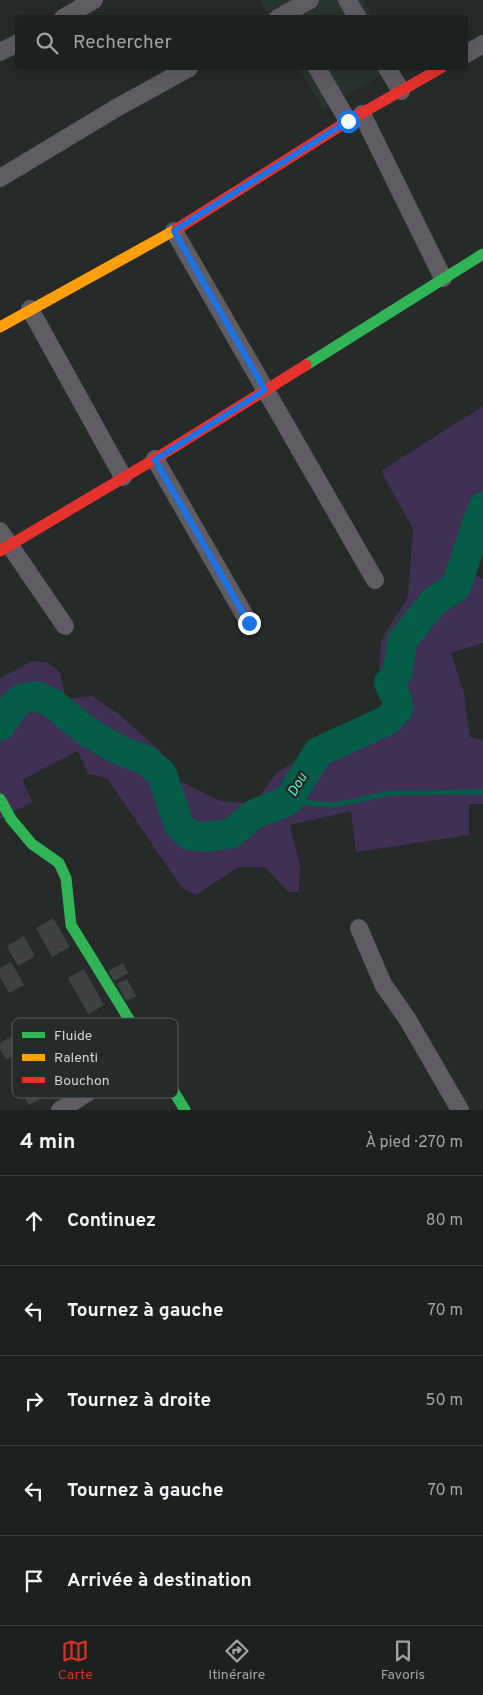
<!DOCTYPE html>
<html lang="fr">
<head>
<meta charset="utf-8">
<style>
	body { margin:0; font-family:Overpass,sans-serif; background:#252827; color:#f1f3f6 }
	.stop { position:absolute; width:15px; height:15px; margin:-11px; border:4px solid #1a73e8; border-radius:50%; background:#fff }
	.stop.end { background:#1a73e8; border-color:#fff; box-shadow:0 1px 5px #0008 }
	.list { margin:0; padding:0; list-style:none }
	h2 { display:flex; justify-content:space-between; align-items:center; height:65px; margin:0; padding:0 20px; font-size:21px }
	h2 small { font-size:16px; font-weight:400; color:#a0a3a4 }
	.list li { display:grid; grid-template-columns:32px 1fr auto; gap:15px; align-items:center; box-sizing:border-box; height:90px; padding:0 20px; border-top:1px solid #3a3e3c }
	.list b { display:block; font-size:19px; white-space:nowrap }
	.list em { font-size:16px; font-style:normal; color:#a0a3a4 }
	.icon { flex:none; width:28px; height:28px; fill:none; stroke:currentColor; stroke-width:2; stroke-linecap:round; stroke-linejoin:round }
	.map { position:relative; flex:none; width:483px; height:1110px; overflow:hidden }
	.search { position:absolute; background:#1c201e; box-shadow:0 5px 20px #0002; left:15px; right:15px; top:15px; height:55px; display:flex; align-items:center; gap:12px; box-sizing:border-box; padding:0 18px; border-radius:5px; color:#a0a3a4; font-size:19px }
	.sheet { height:515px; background:#1c201e }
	nav { display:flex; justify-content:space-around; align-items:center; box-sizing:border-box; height:70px; border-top:1px solid #3a3e3c; background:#1c201e; font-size:14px; color:#a0a3a4 }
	nav a { display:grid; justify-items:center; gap:2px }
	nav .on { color:#d93025 }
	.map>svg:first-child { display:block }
	.built { fill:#283430 }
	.green { fill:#3f3054 }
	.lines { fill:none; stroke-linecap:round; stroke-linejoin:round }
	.stream { stroke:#055c49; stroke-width:5 }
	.river { stroke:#055c49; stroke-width:30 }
	.building { fill:#3f4241 }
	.street { stroke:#5f5c64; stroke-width:18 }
	.fast { stroke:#30b455; stroke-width:11 }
	.slow { stroke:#ff9f0a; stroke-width:11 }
	.jam { stroke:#e5322d; stroke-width:11 }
	.route { stroke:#1a73e8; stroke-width:6 }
	.labels { text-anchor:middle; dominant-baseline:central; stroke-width:5; stroke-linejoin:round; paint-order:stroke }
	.water-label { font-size:14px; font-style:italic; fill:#5cecc4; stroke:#252b29 }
	.key { fill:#252b29; stroke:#585d5b; stroke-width:1 }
	.key-label { font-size:14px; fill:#ced3d1 }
</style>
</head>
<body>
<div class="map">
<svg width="483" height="1110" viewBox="0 0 483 1110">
	<rect width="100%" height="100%" fill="#262a28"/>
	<path class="built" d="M 259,0 L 363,0 L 374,17 L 269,17 Z
		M 299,68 L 394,68 L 323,109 Z"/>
	<path class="green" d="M 483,406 L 483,542 L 477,541 L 466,571 L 483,579 L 483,643 L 451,653 L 464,694 L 470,737 L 483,740 L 483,804 L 469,804 L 469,835 L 356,852 L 351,811 L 290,825 L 300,866 L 299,892 L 288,892 L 265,867 L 239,867 L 196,895 L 182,888 L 107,778 L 88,774 L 78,751 L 22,780 L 33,802 L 0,819 L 0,678 L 32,661 L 47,662 L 60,672 L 66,699 L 92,696 L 120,715 L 160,751 L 175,779 L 220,801 L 254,804 L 276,773 L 392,703 L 379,672 L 381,640 L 408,597 L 413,529 L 381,471 Z"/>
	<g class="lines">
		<path class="stream" d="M 288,801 L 332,805 L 360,800 L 389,793 L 483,792"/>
		<path class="river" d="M 0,726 L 15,704 L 23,698 L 37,696 L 52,703 L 88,732 L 119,750 L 146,760 L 162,774 L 179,825 L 189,835 L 207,837 L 232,833 L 254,814 L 288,801 L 318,752 L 388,720 L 398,709 L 397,699 L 389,683 L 398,672 L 402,641 L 434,601 L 456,587 L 483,507"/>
	</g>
	<path class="building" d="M 53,918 L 70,947 L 52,957 L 36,928 Z
		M 24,936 L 35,956 L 18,966 L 7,946 Z
		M 11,962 L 24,985 L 9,993 L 0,977 L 0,968 Z
		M 123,963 L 128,973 L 114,981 L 108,971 Z
		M 84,969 L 104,1005 L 88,1014 L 68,978 Z
		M 127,979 L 136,996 L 126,1001 L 117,984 Z
		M 24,1029 L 33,1045 L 6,1060 L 0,1049 L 0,1043 Z
		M 53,1061 L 66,1085 L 29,1105 L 16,1082 Z"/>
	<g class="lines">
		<path class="street" d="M 347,0 L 358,18
			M 63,18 L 94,0
			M 278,18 L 310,0
			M 0,52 L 18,43
			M 466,54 L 483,44
			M 317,68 L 348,121
			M 387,68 L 401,91
			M 362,114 L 443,278
			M 0,178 L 118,107 L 189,68
			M 174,231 L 375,580
			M 30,309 L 123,477
			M 155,459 L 249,623
			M 0,531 L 65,626
			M 359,928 L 383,984 L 408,1020 L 460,1110
			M 60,1110 L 150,1053"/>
		<path class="fast" d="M 306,365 L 483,254
			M 0,799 L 11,819 L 32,844 L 59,863 L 66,878 L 71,925 L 185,1110"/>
		<path class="slow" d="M 0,327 L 177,229"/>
		<path class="jam" d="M 177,229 L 348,121 L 441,68
			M 0,551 L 155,459 L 306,365"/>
	</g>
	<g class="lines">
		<path class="route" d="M 249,623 L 155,460 L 265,390 L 174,231 L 348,121"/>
	</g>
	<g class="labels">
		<g class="water-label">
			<text transform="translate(298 785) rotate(-59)">Dou</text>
		</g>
	</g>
	<rect x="12" y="1018" width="166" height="80" rx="8" class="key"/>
	<rect x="22" y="1032" width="23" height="6" fill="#30b455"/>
	<rect x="22" y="1054" width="23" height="7" fill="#ff9f0a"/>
	<rect x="22" y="1077" width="23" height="6" fill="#e5322d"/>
	<g class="key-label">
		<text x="54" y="1040">Fluide</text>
		<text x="54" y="1062">Ralenti</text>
		<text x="54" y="1085">Bouchon</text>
	</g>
</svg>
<div class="stop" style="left:348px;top:121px"></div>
<div class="stop end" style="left:249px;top:623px"></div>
<div class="search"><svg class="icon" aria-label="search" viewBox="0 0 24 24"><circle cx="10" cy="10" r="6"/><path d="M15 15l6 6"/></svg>Rechercher</div>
</div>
<section class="sheet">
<h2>4 min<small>À pied · 270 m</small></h2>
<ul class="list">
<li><svg class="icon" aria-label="ahead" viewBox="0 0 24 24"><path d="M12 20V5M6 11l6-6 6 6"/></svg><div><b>Continuez</b></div><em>80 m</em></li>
<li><svg class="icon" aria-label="left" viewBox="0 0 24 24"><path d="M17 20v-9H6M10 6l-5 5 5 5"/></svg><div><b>Tournez à gauche</b></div><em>70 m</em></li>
<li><svg class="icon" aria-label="right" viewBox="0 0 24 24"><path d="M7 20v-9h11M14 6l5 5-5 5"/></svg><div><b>Tournez à droite</b></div><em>50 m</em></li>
<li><svg class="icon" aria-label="left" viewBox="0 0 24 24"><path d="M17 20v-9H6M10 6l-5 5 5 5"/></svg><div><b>Tournez à gauche</b></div><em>70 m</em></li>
<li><svg class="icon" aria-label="arrive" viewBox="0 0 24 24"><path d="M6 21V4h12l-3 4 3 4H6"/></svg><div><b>Arrivée à destination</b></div></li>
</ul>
</section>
<nav>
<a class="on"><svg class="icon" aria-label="map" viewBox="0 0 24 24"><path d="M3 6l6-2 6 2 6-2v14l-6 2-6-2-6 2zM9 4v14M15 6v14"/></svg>Carte</a>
<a><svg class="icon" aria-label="directions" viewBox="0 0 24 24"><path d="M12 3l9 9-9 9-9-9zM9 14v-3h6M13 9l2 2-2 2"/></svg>Itinéraire</a>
<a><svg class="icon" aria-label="saved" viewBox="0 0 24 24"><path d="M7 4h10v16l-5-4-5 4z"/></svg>Favoris</a>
</nav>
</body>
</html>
